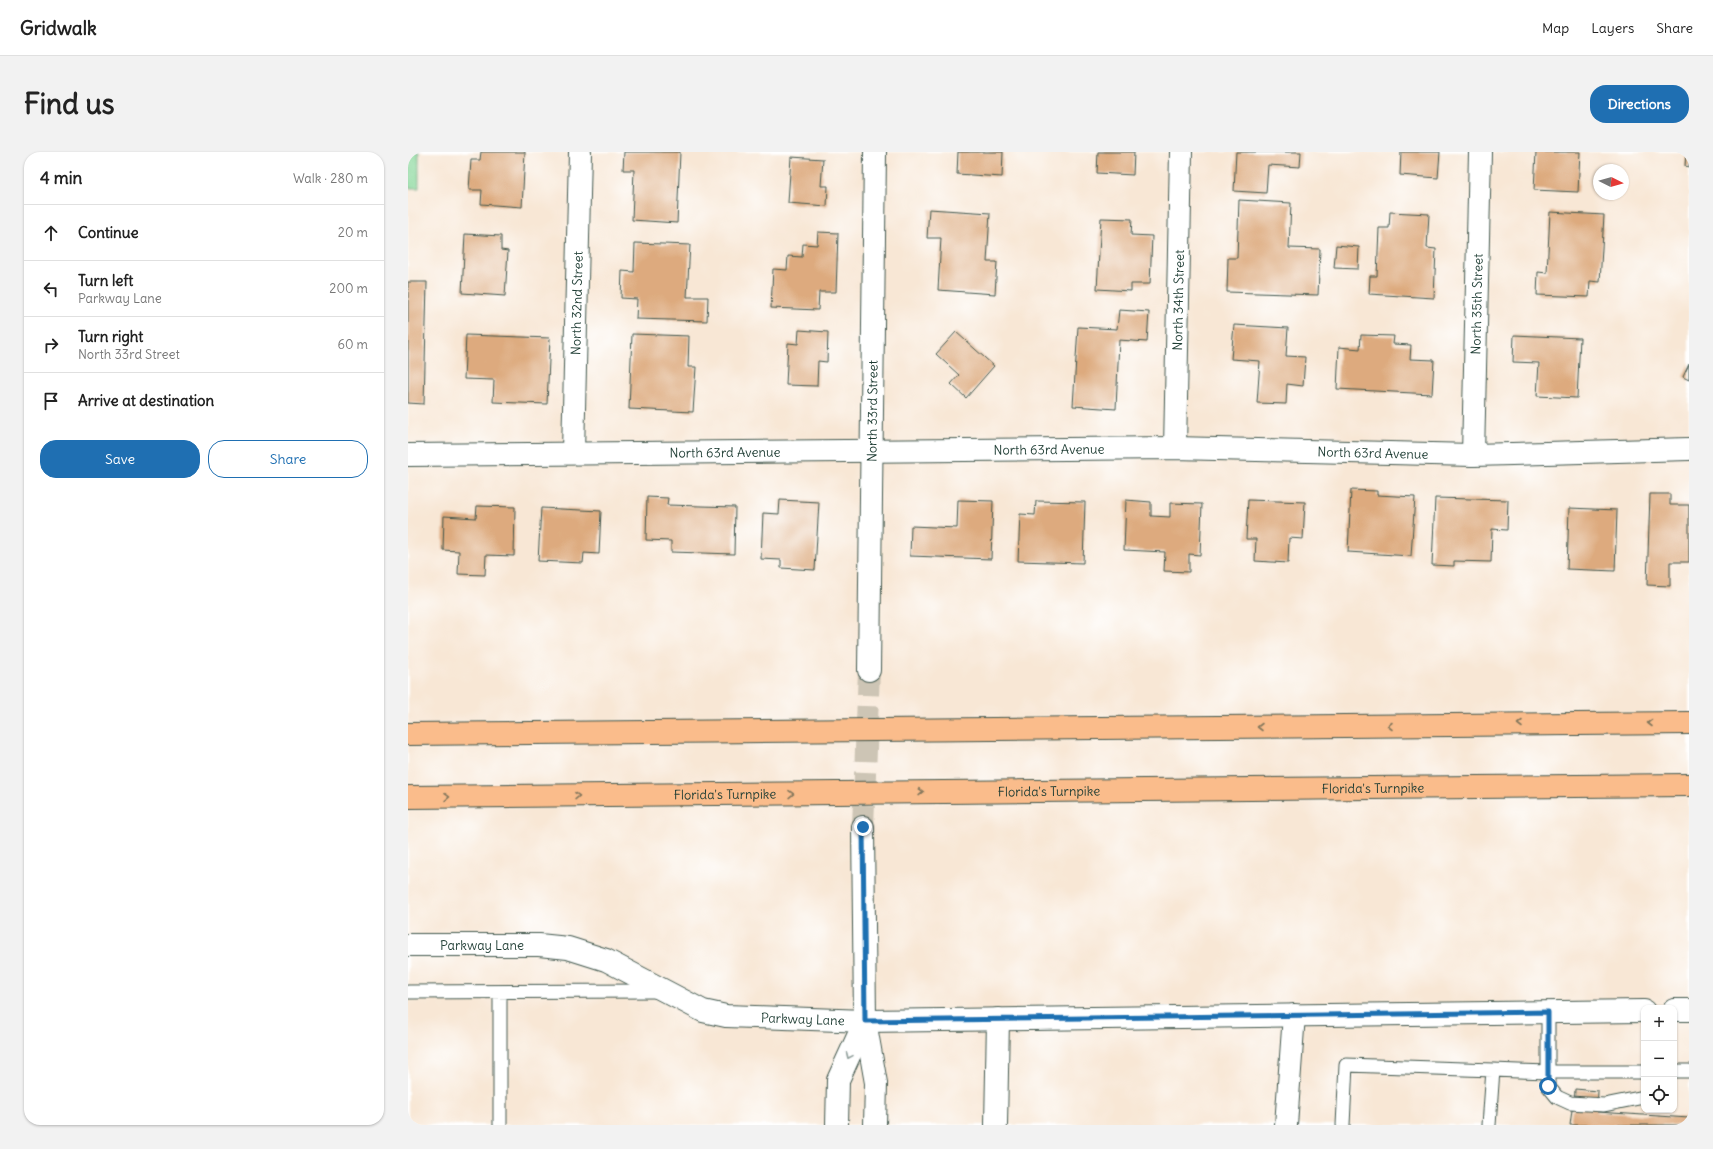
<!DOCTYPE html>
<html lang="en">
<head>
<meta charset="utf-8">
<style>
	body { margin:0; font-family:Delius,sans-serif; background:#f2f2f2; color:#222 }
	.controls { position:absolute; right:12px; bottom:12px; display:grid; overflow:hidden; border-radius:8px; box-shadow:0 1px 3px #0004 }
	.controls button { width:36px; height:36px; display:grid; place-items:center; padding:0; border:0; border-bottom:1px solid #e0e0e0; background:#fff; color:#222; font:20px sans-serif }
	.compass { position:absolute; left:1185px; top:12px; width:36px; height:36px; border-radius:50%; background:#fff; box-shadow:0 1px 3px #0004; rotate:95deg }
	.stop { position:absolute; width:12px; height:12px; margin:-9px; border:3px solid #1f6fb2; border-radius:50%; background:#fff }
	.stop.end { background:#1f6fb2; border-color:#fff; box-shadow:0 1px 4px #0008 }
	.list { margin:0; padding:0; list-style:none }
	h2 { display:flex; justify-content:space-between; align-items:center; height:52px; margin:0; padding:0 16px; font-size:17px }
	h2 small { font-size:13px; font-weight:400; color:#767676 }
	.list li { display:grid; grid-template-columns:26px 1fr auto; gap:12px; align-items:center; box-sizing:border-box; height:56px; padding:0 16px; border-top:1px solid #e0e0e0 }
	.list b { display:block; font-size:15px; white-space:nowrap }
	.list p { margin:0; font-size:13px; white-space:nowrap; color:#767676 }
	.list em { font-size:13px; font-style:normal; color:#767676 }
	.actions { display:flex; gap:8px; padding:12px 16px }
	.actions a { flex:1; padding:9px 0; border:1px solid #1f6fb2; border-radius:16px; text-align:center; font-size:14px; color:#1f6fb2 }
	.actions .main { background:#1f6fb2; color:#fff }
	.icon { flex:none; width:22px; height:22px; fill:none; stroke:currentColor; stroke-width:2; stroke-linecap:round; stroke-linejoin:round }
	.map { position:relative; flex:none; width:1281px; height:973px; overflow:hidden; border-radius:16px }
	header { display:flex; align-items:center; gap:24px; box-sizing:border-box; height:56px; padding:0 20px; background:#fff; border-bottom:1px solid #e0e0e0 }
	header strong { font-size:19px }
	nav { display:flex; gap:22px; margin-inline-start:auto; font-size:14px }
	.intro { display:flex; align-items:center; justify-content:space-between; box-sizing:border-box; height:96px; padding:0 24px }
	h1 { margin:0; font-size:28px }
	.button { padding:10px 18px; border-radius:16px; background:#1f6fb2; color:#fff; font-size:14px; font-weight:700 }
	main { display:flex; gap:24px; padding:0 24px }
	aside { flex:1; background:#fff; border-radius:16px; box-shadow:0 1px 3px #0004 }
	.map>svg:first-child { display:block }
	.green { fill:#84d697; stroke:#528a66 }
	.building { fill:#ddaa7e }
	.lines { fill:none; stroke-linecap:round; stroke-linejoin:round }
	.street-tunnel { stroke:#cdc5b5; stroke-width:22; stroke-dasharray:22 11; stroke-linecap:butt }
	.lane-casing { stroke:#40564c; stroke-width:15 }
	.street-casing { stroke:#40564c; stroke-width:24 }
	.highway-casing { stroke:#40564c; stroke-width:24 }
	.lane { stroke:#fff; stroke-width:13 }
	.street { stroke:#fff; stroke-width:22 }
	.highway { stroke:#fabc8b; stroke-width:22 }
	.oneway { stroke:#82765b }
	.oneway2 { stroke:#8f9e9a }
	.route { stroke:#1f6fb2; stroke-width:5 }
	.labels { text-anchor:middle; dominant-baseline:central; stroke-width:3.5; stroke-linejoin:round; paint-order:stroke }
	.street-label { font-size:13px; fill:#1f3d34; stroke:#fff }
</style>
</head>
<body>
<header>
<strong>Gridwalk</strong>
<nav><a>Map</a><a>Layers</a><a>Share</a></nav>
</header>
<div class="intro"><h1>Find us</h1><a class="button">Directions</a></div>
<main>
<aside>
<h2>4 min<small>Walk · 280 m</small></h2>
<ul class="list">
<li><svg class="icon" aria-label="ahead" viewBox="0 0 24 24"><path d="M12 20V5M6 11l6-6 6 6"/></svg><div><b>Continue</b></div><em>20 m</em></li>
<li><svg class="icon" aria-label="left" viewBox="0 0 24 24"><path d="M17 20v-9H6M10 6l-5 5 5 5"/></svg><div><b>Turn left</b><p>Parkway Lane</p></div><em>200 m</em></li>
<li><svg class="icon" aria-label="right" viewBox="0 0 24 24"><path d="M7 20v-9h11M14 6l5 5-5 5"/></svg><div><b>Turn right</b><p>North 33rd Street</p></div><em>60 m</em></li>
<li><svg class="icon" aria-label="arrive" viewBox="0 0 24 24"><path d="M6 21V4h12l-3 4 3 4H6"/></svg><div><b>Arrive at destination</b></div></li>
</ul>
<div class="actions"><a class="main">Save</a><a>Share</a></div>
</aside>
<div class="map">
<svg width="1281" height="973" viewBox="0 0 1281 973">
	<rect width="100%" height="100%" fill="#fff"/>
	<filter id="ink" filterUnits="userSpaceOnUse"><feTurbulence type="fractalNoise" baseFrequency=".025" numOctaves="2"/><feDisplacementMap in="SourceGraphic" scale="8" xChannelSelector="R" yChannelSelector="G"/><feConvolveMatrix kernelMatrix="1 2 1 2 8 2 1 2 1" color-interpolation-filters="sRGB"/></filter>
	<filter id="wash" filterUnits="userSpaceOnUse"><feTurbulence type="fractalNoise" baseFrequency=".012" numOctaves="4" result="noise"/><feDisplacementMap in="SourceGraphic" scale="16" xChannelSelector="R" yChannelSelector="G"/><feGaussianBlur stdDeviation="0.9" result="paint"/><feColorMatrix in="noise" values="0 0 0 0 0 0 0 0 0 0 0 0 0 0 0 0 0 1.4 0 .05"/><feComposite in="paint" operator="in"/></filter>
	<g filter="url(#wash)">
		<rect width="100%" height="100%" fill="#f8e7d5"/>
		<path class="green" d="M 0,0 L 11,0 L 11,36 L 0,36 Z"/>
		<g id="blocks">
			<path class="building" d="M 73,0 L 117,0 L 114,55 L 73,52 L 74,38 L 61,38 L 63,8 L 72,8 Z
				M 216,0 L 272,0 L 269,71 L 224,68 L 226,18 L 215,18 Z
				M 550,0 L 595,0 L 594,25 L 549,22 Z
				M 690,0 L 726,0 L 725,23 L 689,21 Z
				M 828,0 L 893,0 L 892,15 L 860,13 L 858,41 L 826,39 Z
				M 993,0 L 1032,0 L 1030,26 L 992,23 Z
				M 1128,0 L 1172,0 L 1170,40 L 1126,38 Z
				M 1278,0 L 1281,0 L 1281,15 L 1277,14 Z
				M 383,5 L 415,7 L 413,34 L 420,34 L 419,54 L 380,51 Z
				M 831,48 L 883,51 L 881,96 L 912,97 L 910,143 L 819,140 L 820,106 L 829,106 Z
				M 521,57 L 582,61 L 579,110 L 589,110 L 587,142 L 530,138 L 533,86 L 519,86 Z
				M 982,60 L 1021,62 L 1019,96 L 1028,97 L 1026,146 L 961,142 L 962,124 L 969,124 L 971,76 L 981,76 Z
				M 1142,60 L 1196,63 L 1192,130 L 1182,129 L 1181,145 L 1129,143 L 1130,120 L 1139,121 Z
				M 693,66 L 724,67 L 723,83 L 744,84 L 742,132 L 723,132 L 723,139 L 689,137 Z
				M 410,80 L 430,81 L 428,140 L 411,140 L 410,158 L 363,156 L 365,117 L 379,118 L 380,104 L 394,105 L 395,92 L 409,93 Z
				M 57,82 L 93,84 L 93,98 L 100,99 L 97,144 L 54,141 Z
				M 227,91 L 282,93 L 279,145 L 300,145 L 299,169 L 228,167 L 229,147 L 213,146 L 214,119 L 226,120 Z
				M 928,93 L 951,95 L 950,117 L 926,116 Z
				M 0,130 L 19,130 L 16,252 L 0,251 Z
				M 711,158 L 741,160 L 739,190 L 711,188 L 708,257 L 665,254 L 670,175 L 709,177 Z
				M 826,173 L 880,176 L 878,204 L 897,205 L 895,234 L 879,232 L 878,252 L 849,251 L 852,209 L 823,207 Z
				M 391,178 L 420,180 L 419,210 L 410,209 L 409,234 L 378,233 L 380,191 L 390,192 Z
				M 548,180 L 586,214 L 558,246 L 543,232 L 551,223 L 528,202 Z
				M 224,182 L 281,184 L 280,215 L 288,215 L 285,260 L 221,257 Z
				M 58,183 L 142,186 L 139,252 L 85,250 L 86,228 L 56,227 Z
				M 953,183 L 986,184 L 985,192 L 1003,193 L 1002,207 L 1026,208 L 1024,242 L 929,237 L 931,195 L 952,197 Z
				M 1106,183 L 1172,186 L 1169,246 L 1129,244 L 1131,211 L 1105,210 Z
				M 1281,212 L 1281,228 L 1275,225 Z
				M 943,338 L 969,339 L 969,343 L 1007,345 L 1003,404 L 940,400 Z
				M 1242,342 L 1262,342 L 1262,353 L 1281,353 L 1281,410 L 1262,410 L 1262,434 L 1239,433 Z
				M 239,345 L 260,346 L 259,353 L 327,355 L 326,402 L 263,400 L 263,389 L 238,388 Z
				M 1027,346 L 1100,348 L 1099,378 L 1084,377 L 1083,410 L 1046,409 L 1046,414 L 1024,413 Z
				M 372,348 L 411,350 L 407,418 L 373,416 L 373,408 L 353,407 L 355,361 L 371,362 Z
				M 550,348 L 585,349 L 583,407 L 502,404 L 503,374 L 549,376 Z
				M 718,348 L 743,350 L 743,364 L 762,365 L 762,351 L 794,352 L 792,403 L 781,402 L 781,420 L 756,419 L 757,400 L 716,398 Z
				M 840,348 L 897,350 L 895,387 L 881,386 L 880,411 L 847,409 L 848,387 L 838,387 Z
				M 628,349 L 677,350 L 675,411 L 610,409 L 612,362 L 627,363 Z
				M 69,354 L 107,355 L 106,404 L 78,403 L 77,423 L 50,422 L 51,399 L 35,398 L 36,364 L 68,366 Z
				M 133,356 L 193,359 L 191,402 L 176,401 L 175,411 L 130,409 Z
				M 1161,356 L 1209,358 L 1207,419 L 1159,417 Z
				M 1167,937 L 1190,939 L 1189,960 L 1281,966 L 1281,973 L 1162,973 L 1164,958 L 1166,958 Z"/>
		</g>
	</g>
	<g filter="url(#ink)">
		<use href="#blocks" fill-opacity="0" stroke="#40564c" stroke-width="1"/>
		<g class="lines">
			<path class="street-tunnel" d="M 455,675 L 461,518"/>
			<defs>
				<path id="lane" d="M 0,840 L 251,839
					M 1140,860 L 1140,934 L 1149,945 L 1162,951 L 1196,953 L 1236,945
					M 1266,919 L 1281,919
					M 92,973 L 92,840
					M 935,973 L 938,913 L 1085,918
					M 1081,973 L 1085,918 L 1140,920 L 1236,920"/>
				<g id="street">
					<path id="s1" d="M 767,296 L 773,0"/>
					<path id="s2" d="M 165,301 L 172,0"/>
					<path id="s3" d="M 0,303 L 767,296 L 1065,303 L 1281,297"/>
					<path id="s4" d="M 1065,303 L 1072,0"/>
					<path id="s5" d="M 461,518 L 467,0"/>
					<path d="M 455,675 L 457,869 L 468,931 L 467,973"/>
					<path id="s6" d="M 0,793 L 131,793 L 160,796 L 198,808 L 295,859 L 318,864 L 457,869 L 1236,859"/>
					<path d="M 1266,858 L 1281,858"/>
					<path d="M 429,973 L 430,928 L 457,869"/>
					<path d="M 588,973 L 590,867"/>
					<path d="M 878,973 L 886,863"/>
				</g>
				<g id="highway">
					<path d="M 0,582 L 1281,571"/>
					<path id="s7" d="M 0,645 L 1281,633"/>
				</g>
			</defs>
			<use href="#lane" class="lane-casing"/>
			<use href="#street" class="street-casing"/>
			<use href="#highway" class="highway-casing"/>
			<use href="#lane" class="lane"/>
			<use href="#street" class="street"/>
			<use href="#highway" class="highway"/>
		</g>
		<defs><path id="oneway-chevron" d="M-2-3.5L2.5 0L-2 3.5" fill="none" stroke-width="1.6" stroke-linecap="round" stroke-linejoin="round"/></defs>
		<g class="oneway">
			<use href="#oneway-chevron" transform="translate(1242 571) rotate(180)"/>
			<use href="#oneway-chevron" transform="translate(1112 572) rotate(180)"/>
			<use href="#oneway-chevron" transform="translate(982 574) rotate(180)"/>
			<use href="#oneway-chevron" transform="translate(852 575) rotate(180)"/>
			<use href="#oneway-chevron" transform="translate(513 640) rotate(-1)"/>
			<use href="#oneway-chevron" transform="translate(383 642) rotate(-1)"/>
			<use href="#oneway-chevron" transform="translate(169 644) rotate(-1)"/>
			<use href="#oneway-chevron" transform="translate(39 645) rotate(-1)"/>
		</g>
		<use class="oneway2" href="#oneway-chevron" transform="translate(441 904) rotate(114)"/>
	</g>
	<g class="lines" filter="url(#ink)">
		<path class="route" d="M 455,675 L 457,869 L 1140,860 L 1140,934"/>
	</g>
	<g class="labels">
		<g class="street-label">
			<text stroke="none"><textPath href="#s1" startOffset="148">North 34th Street</textPath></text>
			<text stroke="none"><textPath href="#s2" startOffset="150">North 32nd Street</textPath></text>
			<text stroke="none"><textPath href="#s4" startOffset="151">North 35th Street</textPath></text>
			<text stroke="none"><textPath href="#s5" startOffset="259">North 33rd Street</textPath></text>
			<text stroke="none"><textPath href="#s3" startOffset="641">North 63rd Avenue</textPath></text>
			<text stroke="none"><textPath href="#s3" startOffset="317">North 63rd Avenue</textPath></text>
			<text stroke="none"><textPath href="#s3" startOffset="965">North 63rd Avenue</textPath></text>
			<text stroke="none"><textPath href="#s7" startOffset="965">Florida's Turnpike</textPath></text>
			<text stroke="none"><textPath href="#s7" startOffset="641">Florida's Turnpike</textPath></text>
			<text stroke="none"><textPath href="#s7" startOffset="317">Florida's Turnpike</textPath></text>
			<text stroke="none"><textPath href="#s6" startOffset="74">Parkway Lane</textPath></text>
			<text stroke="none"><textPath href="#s6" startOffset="410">Parkway Lane</textPath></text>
		</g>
	</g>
</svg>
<div class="controls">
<button>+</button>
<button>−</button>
<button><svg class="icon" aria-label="locate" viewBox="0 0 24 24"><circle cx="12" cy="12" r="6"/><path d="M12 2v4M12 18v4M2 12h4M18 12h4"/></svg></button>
</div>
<svg class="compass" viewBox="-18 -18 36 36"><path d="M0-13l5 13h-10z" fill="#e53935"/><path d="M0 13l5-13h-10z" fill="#767676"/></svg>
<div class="stop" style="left:1140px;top:934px"></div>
<div class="stop end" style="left:455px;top:675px"></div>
</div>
</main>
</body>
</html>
